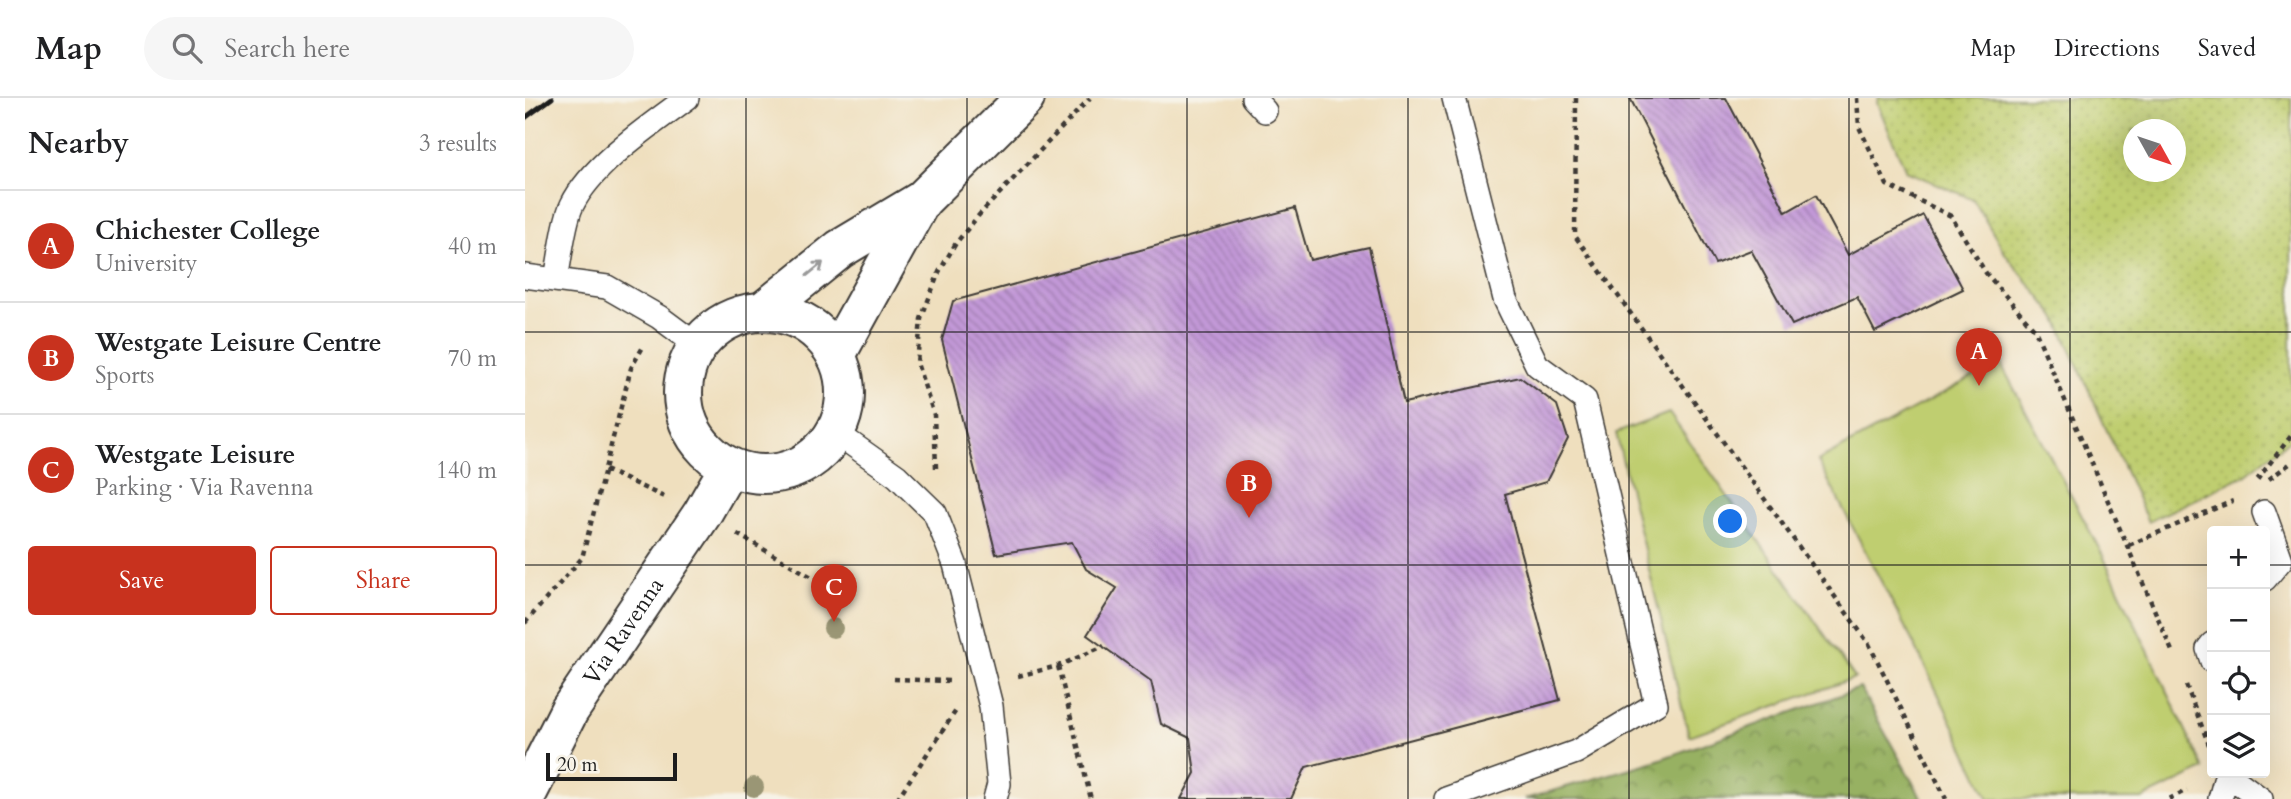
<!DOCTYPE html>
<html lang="en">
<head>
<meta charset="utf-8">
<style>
	body { margin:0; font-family:Cardo,serif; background:#f6f6f6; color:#202124 }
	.controls { position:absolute; right:21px; bottom:21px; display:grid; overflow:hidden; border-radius:7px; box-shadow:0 7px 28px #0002 }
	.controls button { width:63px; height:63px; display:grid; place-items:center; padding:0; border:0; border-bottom:2px solid #e0e0e0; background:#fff; color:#202124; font:35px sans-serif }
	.compass { position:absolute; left:1598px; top:21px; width:63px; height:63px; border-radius:50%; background:#fff; box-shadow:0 7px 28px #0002; rotate:130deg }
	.scale { position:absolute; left:21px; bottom:18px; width:131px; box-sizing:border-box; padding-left:7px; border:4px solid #1c1c1c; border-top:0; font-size:19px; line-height:24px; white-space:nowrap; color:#1c1c1c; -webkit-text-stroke:5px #f7f3e8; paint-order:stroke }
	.you { position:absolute; left:1206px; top:424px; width:24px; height:24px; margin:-18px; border:5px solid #fff; border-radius:50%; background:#1a73e8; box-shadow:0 0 0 10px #1a73e833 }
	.badge { display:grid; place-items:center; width:46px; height:46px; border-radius:50%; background:#c8321e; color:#fff; font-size:23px; font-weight:700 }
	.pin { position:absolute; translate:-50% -58px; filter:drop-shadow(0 2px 4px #0008) }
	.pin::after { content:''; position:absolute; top:37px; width:24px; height:21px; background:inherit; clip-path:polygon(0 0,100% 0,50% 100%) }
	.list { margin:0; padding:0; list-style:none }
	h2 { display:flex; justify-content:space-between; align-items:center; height:91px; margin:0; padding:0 28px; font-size:30px }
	h2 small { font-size:23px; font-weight:400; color:#757577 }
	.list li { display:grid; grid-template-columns:46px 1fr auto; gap:21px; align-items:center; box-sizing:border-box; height:112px; padding:0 28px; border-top:2px solid #e0e0e0 }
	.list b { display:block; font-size:26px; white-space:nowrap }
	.list p { margin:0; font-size:23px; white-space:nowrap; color:#757577 }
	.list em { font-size:23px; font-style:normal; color:#757577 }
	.actions { display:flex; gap:14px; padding:21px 28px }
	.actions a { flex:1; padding:16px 0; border:2px solid #c8321e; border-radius:7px; text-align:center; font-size:24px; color:#c8321e }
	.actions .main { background:#c8321e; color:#fff }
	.icon { flex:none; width:38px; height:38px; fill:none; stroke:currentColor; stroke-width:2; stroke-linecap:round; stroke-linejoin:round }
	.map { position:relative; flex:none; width:1766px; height:701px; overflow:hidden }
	header { display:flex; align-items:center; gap:42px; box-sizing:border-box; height:98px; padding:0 35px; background:#fff; border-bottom:2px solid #e0e0e0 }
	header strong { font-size:33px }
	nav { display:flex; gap:38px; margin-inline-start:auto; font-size:24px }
	.search { width:490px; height:63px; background:#f6f6f6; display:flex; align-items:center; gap:18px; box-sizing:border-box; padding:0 24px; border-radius:38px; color:#757577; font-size:26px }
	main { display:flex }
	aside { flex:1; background:#fff }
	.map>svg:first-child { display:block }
	.grass { fill:#bfce70; stroke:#6e7546; stroke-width:2 }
	.forest { fill:url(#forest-crowns); stroke:#5a663f; stroke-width:2 }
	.park { fill:url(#park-dots); stroke:#6e7546; stroke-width:2; fill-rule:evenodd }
	.building { fill:url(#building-back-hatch) }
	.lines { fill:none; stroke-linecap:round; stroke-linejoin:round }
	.lane-casing { stroke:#3c3934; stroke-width:26 }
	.primary-casing { stroke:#3c3934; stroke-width:42 }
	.path { stroke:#3c3934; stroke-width:4.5; stroke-dasharray:5 5; stroke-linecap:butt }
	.lane { stroke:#fff; stroke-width:23 }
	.primary { stroke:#fff; stroke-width:38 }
	.rail { stroke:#1c1c1c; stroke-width:5 }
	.tree { fill:#9a9675 }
	.oneway { stroke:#999 }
	.grid { fill:none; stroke:#1c1c1c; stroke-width:2; stroke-opacity:0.55 }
	.labels { text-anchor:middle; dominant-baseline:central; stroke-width:5; stroke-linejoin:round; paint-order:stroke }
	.street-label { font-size:23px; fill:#1c1c1c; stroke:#f7f3e8 }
</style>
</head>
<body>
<header>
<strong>Map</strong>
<div class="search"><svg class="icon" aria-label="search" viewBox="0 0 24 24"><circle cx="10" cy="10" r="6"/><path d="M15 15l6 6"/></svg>Search here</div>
<nav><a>Map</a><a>Directions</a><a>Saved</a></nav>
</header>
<main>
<aside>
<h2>Nearby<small>3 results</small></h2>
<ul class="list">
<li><span class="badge">A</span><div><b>Chichester College</b><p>University</p></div><em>40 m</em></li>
<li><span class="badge">B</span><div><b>Westgate Leisure Centre</b><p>Sports</p></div><em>70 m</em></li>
<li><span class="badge">C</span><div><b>Westgate Leisure</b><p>Parking · Via Ravenna</p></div><em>140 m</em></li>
</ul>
<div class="actions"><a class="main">Save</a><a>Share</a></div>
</aside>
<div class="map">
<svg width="1766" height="701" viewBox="0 0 1766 701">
	<defs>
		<pattern id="forest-crowns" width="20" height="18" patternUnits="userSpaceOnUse" patternTransform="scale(1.75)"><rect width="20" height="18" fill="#97b162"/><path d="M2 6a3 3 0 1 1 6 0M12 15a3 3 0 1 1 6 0" fill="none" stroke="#7a8f50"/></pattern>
		<pattern id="park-dots" width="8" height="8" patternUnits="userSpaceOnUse" patternTransform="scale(1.75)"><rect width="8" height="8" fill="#bfce70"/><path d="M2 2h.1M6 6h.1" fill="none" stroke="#a4b060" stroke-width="1.8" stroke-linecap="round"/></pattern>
		<pattern id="building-back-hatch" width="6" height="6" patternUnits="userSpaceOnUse" patternTransform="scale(1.75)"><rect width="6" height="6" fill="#c399d8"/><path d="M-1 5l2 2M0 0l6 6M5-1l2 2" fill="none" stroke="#9e7cae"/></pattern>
	</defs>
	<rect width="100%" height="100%" fill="#f7f3e8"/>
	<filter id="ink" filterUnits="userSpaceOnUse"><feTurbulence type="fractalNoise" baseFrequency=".0143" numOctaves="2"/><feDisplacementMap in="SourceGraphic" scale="14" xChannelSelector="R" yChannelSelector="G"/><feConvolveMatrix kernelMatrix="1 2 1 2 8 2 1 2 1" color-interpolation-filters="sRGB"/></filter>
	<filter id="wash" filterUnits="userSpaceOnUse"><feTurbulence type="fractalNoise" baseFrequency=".00686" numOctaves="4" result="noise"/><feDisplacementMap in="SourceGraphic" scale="28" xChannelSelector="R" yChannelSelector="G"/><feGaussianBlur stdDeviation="1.57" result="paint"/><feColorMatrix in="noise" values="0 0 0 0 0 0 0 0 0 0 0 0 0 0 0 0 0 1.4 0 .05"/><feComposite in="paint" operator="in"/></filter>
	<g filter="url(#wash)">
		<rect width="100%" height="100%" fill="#efdfbe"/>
		<path class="grass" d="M 1475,264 L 1577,456 L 1679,671 L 1617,701 L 1464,701 L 1391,550 L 1293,363 Z
			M 1144,315 L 1330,580 L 1164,638 L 1091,335 Z"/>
		<path class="forest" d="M 1335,590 L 1397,701 L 1000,701 L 1130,663 Z"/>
		<path class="park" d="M 1353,0 L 1766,0 L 1766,341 L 1720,377 L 1623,424 L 1531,219 L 1481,157 L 1448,101 L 1381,73 L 1352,5 ZM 1608,32 L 1650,32 L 1650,74 L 1608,74 Z"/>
		<g id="blocks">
			<path class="building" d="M 1105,0 L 1201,0 L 1261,114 L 1291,97 L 1323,157 L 1398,117 L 1438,191 L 1350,234 L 1332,199 L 1267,227 L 1226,152 L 1190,166 Z
				M 770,110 L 785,162 L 844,149 L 879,305 L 995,279 L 1032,307 L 1043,341 L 1021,384 L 980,396 L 1035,602 L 781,669 L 766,701 L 656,701 L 670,675 L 665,640 L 636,626 L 626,583 L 562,537 L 592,490 L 561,471 L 547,444 L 471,456 L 417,242 L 428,203 Z"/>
		</g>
	</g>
	<g filter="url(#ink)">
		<use href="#blocks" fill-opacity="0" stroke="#3c3934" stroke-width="2"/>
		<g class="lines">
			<defs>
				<path id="lane" d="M 728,0 L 740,13
					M 0,178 L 82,189 L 134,219 L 173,248
					M 31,181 C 35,162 39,123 47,107 C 67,66 126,27 162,0
					M 310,334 L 372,378 L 410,415 L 430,466 L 466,608 L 474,686 L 470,701
					M 1739,414 L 1756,462 L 1740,481
					M 1687,546 L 1683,551 L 1687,563
					M 1702,676 L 1736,701
					M 921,701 L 1051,654 L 1131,606 L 1060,302 L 1012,267 L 980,201 L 929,0
					M 1695,701 L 1702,675"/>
				<g id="primary">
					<path d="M 237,214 L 315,151 L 397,102 L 500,0"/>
					<circle cx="239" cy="295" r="81"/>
					<path d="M 311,257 L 396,103"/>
					<path id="s1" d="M 0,700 L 44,613 L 177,416 L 204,369"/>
				</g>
			</defs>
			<use href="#lane" class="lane-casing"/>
			<use href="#primary" class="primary-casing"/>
			<path class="path" d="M 1051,0 L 1050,138 L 1344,546 L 1421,701
				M 1332,0 L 1334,29 L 1362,87 L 1426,118 L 1461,175 L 1510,232 L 1647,553
				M 411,370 L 409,317 L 392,265 L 396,221 L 414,174 L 431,145 L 454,117 L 565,0
				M 80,372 L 139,399
				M 1744,381 L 1766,365
				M 1732,382 L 1766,338
				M 212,436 L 292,482
				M 1604,447 L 1708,403
				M 0,525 L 57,460 L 106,270 L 118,249
				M 533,568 L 566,701
				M 493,578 L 533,568 L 579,548
				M 369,581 L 424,583
				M 1661,587 L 1684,647
				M 372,701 L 432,611
				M 1644,701 L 1662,692"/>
			<use href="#lane" class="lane"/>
			<use href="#primary" class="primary"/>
			<path class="rail" d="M 0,20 L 27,0"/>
		</g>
		<g class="tree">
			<circle cx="308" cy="530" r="10"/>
			<circle cx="229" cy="689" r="10"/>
		</g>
		<defs><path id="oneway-shaft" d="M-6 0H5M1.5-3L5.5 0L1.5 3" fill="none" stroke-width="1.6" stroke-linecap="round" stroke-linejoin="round" transform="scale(1.75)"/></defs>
		<use class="oneway" href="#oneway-shaft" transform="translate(290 171) rotate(-39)"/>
	</g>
	<path class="grid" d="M 221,0 L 221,701M 442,0 L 442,701M 662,0 L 662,701M 883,0 L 883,701M 1104,0 L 1104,701M 1324,0 L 1324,701M 1545,0 L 1545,701M 0,234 L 1766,234M 0,467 L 1687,467M 1740,467 L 1766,467"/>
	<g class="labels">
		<g class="street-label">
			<text stroke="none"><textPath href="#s1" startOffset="194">Via Ravenna</textPath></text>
		</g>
	</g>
</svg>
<div class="controls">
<button>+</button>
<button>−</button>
<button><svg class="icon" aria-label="locate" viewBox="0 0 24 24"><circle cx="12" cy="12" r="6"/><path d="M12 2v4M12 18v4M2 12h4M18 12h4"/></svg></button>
<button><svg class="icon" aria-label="layers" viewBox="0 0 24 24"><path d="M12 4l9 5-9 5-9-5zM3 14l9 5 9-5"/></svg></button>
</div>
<svg class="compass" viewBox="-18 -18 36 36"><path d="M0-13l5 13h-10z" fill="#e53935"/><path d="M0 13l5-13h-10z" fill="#757577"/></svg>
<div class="scale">20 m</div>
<div class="you"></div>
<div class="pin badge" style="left:1454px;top:288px">A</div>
<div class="pin badge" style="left:724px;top:420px">B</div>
<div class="pin badge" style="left:309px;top:524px">C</div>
</div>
</main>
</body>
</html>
